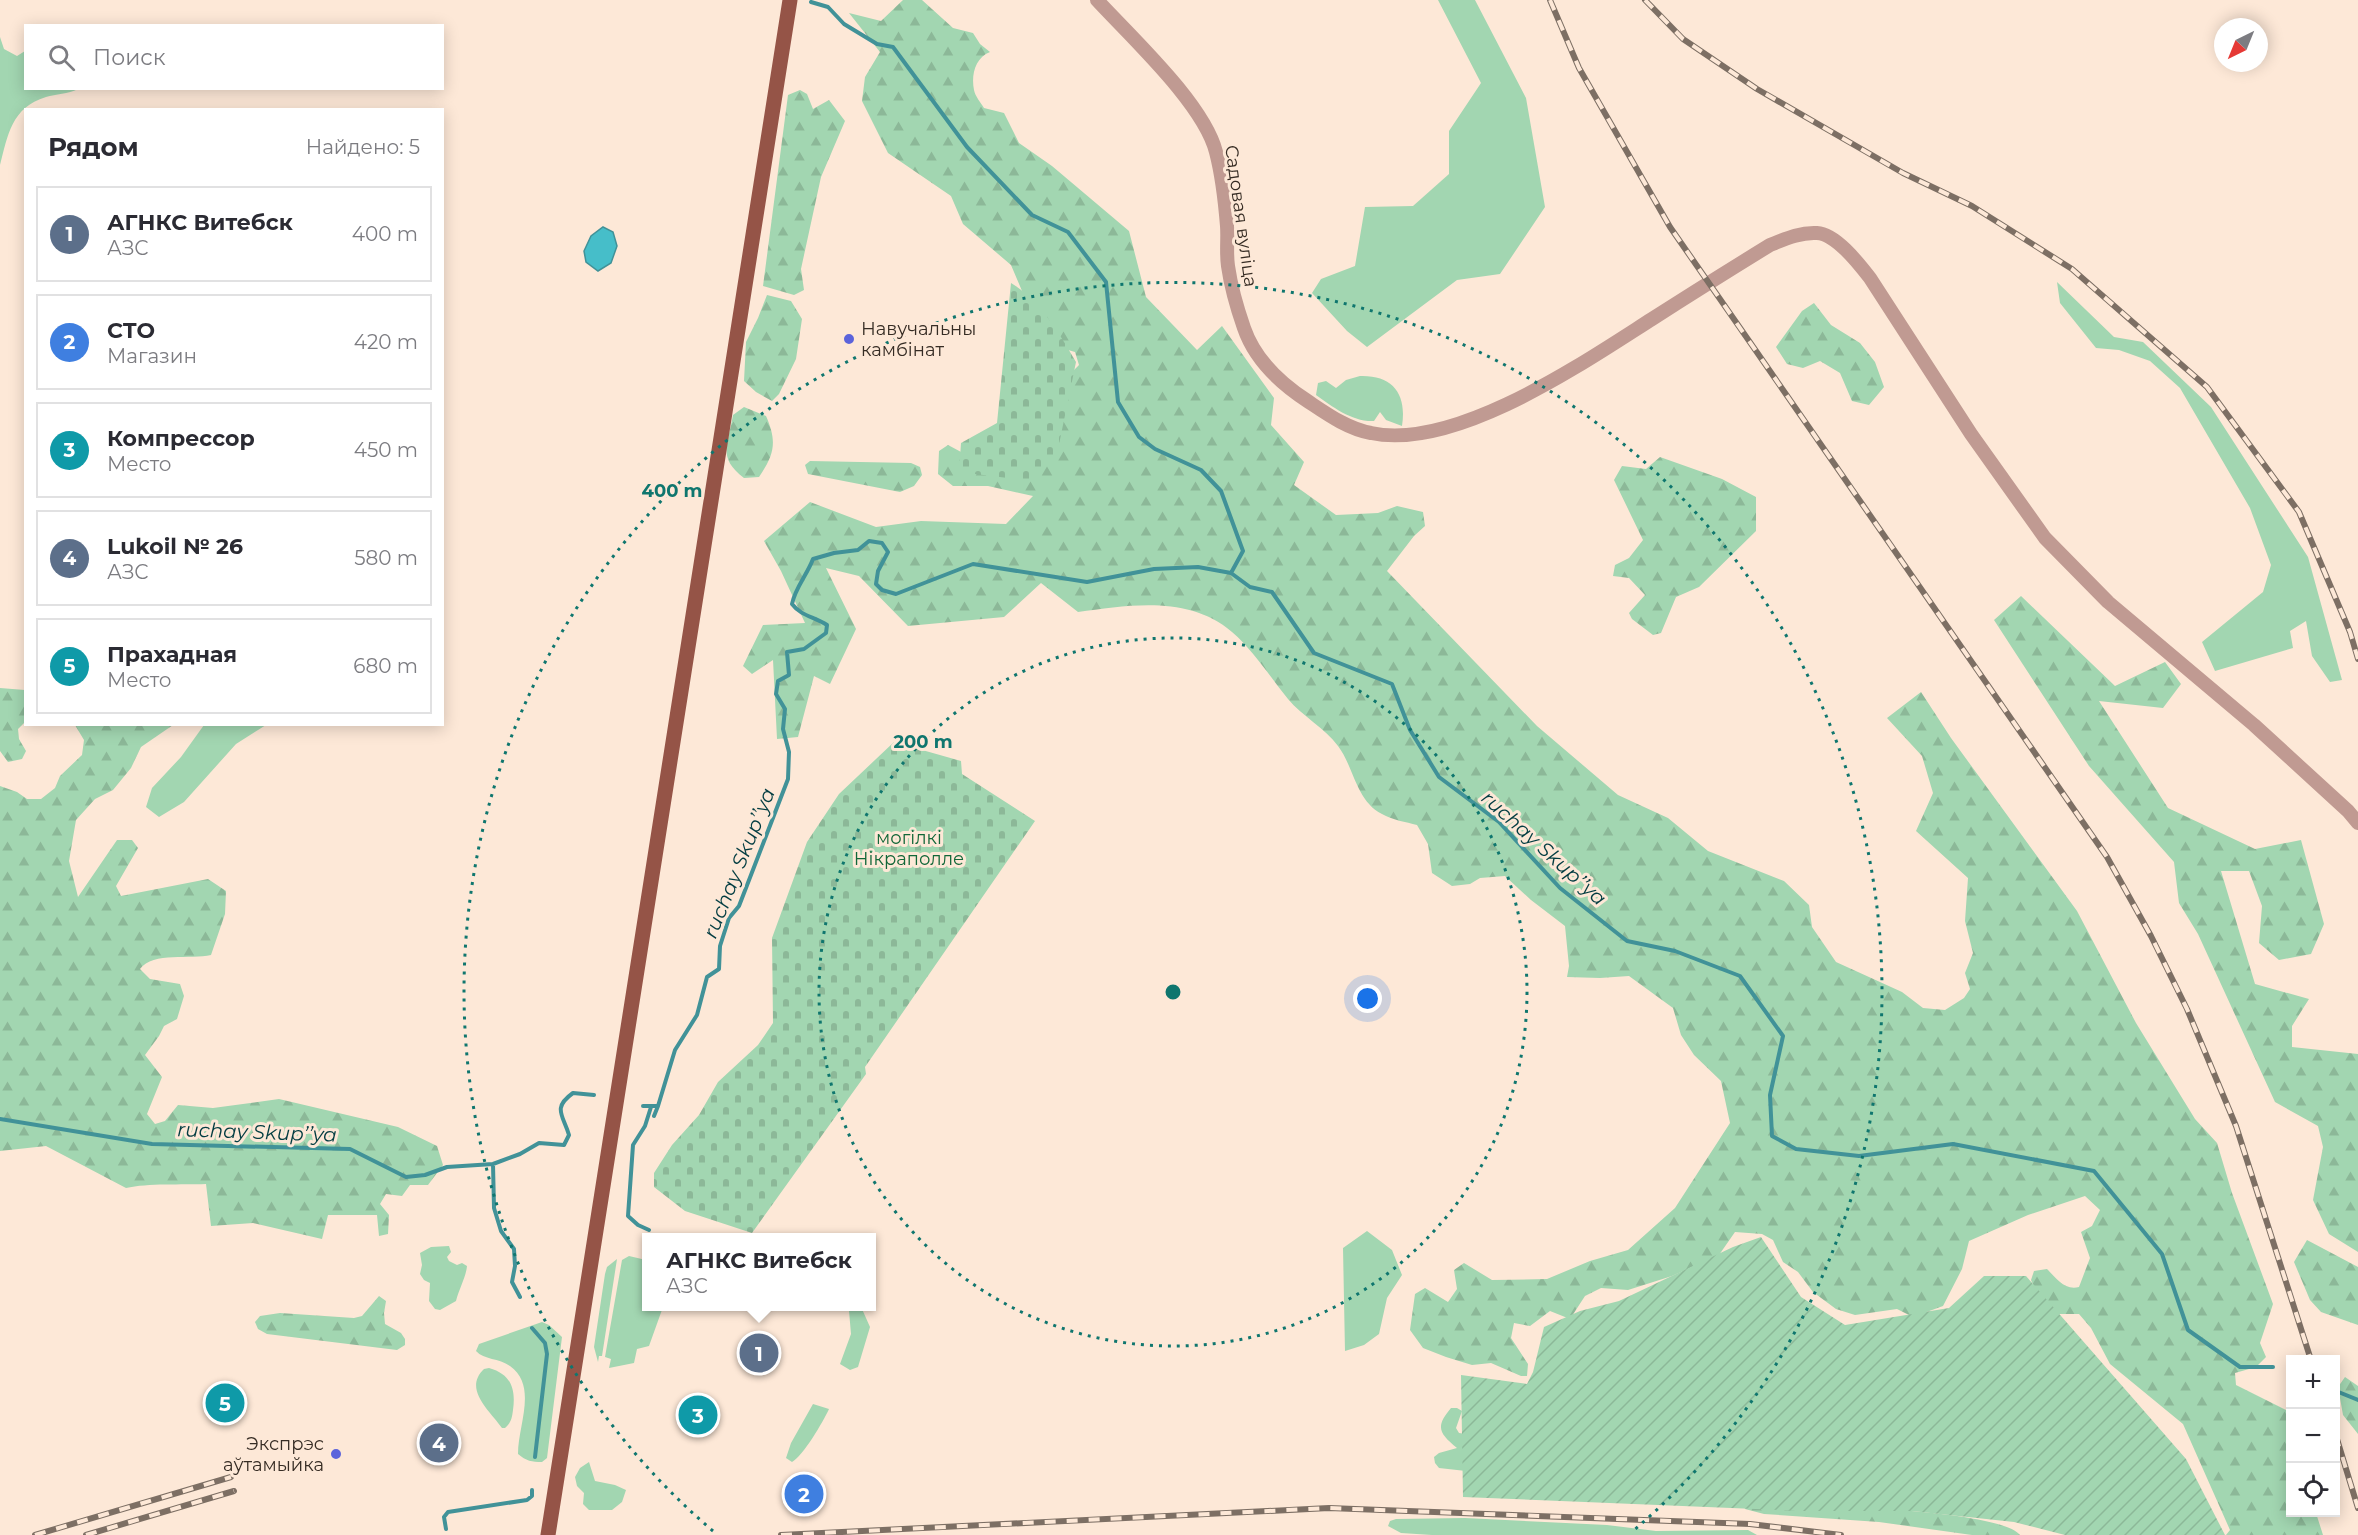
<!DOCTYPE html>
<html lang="ru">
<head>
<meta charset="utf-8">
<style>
	body { margin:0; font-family:Montserrat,sans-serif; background:#f2f2f3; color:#2b2b33 }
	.controls { position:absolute; right:18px; bottom:18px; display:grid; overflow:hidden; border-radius:0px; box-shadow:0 3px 15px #0003 }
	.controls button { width:54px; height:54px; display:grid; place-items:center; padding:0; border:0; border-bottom:2px solid #e1e1e2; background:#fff; color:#2b2b33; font:30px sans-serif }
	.compass { position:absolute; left:2214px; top:18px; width:54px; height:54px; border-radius:50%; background:#fff; box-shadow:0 3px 15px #0003; rotate:223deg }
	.you { position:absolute; left:1368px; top:999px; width:21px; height:21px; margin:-15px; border:4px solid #fff; border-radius:50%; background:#1a73e8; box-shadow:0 0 0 9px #1a73e833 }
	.badge { display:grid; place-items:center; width:39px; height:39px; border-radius:50%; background:#0b8043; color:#fff; font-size:20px; font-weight:700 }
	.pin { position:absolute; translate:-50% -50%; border:3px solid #fff; box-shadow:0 2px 6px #0006 }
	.popup { position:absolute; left:642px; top:1233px; width:234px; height:78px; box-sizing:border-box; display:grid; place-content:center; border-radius:0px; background:#fff; filter:drop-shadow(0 2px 4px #0005); font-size:20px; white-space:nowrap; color:#7c7c81 }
	.popup b { font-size:22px; color:#2b2b33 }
	.popup::after { content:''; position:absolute; left:50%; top:100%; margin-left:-12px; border:12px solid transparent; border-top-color:#fff }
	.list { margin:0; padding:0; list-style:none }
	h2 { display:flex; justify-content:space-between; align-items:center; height:78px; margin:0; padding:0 24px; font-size:26px }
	h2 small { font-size:20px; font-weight:400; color:#7c7c81 }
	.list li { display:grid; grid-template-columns:39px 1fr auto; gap:18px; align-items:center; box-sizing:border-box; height:96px; margin:0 12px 12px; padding:0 12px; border:2px solid #e1e1e2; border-radius:0px }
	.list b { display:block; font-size:22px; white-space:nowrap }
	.list p { margin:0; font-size:20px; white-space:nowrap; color:#7c7c81 }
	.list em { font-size:20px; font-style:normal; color:#7c7c81 }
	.icon { flex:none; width:33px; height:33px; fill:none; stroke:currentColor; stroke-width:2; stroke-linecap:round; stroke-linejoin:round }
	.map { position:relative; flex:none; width:2358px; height:1535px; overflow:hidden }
	.search { position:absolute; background:#fff; box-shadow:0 3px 15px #0003; left:24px; top:24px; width:420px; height:66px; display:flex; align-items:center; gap:15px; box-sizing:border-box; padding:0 21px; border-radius:0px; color:#7c7c81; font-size:22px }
	.panel { position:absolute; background:#fff; box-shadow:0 3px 15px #0003; left:24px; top:108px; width:420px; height:618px; border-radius:0px }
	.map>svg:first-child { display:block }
	.grass { fill:#a2d6b1 }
	.forest { fill:url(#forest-firs) }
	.cemetery { fill:url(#cemetery-stones) }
	.garden { fill:url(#garden-furrows) }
	.water { fill:#46bec9; stroke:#419298; stroke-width:1.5 }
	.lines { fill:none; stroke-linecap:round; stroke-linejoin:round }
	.stream { stroke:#419298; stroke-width:4 }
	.tertiary { stroke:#c09a92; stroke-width:14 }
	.primary { stroke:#955447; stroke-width:15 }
	.rail-casing { stroke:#7d6f64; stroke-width:6 }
	.rail { stroke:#fde8d7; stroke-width:4; stroke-dasharray:11; stroke-linecap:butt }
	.ring { fill:none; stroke:#0f766e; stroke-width:3; stroke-dasharray:3 6 }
	.poi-dot { fill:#5b63db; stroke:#fde8d7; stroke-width:2 }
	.labels { text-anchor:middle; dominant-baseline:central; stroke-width:6; stroke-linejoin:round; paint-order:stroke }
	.street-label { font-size:18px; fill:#362c24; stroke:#fde8d7 }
	.poi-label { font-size:18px; fill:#362c24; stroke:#fde8d7; text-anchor:start }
	.park-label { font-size:18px; fill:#116738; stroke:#fde8d7 }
	.water-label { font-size:20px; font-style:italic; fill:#023c41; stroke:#fde8d7 }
	.centre { fill:#0f766e; stroke:#fde8d7; stroke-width:3 }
	.ring-label { font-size:18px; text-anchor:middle; font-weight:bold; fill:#0f766e; stroke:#fde8d7; stroke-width:6; stroke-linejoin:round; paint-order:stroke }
</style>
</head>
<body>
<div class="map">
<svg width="2358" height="1535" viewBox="0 0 2358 1535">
	<defs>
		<pattern id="forest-firs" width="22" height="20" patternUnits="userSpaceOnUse" patternTransform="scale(1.5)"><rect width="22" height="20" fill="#a2d6b1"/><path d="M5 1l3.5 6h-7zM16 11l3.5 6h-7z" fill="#8cb898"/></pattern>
		<pattern id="cemetery-stones" width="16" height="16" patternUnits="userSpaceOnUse" patternTransform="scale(1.5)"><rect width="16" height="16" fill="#a2d6b1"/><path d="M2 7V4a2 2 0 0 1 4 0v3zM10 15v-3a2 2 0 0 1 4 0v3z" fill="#8cb898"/></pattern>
		<pattern id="garden-furrows" width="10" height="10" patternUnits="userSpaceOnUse" patternTransform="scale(1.5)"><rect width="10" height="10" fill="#a2d6b1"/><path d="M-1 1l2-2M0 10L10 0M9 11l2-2" fill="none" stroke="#8cb898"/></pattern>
	</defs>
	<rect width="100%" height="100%" fill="#fde8d7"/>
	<path class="grass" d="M 1438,0 L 1475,0 L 1526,98 L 1545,207 L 1500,274 L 1457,280 L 1367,347 L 1347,331 L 1312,293 L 1321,279 L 1355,266 L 1365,207 L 1413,206 L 1449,174 L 1449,131 L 1481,83 Z
		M 0,37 L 4,49 L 17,56 L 25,51 L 26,88 L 78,89 C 68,94 56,94 46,97 C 11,108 8,135 0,165 Z
		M 2057,282 L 2114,337 L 2143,342 L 2211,407 L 2308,557 L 2342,680 L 2330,682 L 2312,656 L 2306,621 L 2290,631 L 2293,648 L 2215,671 L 2202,642 L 2263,592 L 2271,565 L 2250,508 L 2180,388 L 2150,361 L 2119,350 L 2096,348 L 2060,303 Z
		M 1360,376 C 1393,375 1407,394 1402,426 L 1386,420 L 1380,412 L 1374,421 C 1352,422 1333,407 1316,395 L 1318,383 L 1326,381 L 1336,388 L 1346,380 Z
		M 204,725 L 266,725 L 236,744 L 184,802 L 159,817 L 146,807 L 152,788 L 181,757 Z
		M 1367,1231 L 1392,1250 L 1402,1275 L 1387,1298 L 1379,1334 L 1364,1345 L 1345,1351 L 1343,1248 Z
		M 449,1246 L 451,1252 L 447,1257 L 449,1261 L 457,1265 L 462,1263 L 467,1266 C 466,1277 459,1289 456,1301 L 440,1310 L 435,1309 L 429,1301 L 430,1283 L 424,1280 L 420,1274 L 422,1265 L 420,1253 L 431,1247 Z
		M 629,1256 L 646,1260 L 646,1306 L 663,1307 L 649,1346 L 637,1349 L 634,1363 L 609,1368 L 611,1359 L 605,1357 L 622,1260 Z
		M 617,1259 L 602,1356 L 599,1356 L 598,1362 L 594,1347 L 605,1274 L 607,1267 Z
		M 855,1307 L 862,1309 L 870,1327 L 858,1367 L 850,1370 L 840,1364 L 851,1334 L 849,1311 Z
		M 542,1322 L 549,1325 L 562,1337 L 547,1458 L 542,1462 C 532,1462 526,1461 518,1454 C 518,1425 538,1386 510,1366 C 499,1358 484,1360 476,1351 L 479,1344 Z
		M 489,1368 C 511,1374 516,1389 513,1410 C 512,1418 511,1423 505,1428 L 502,1428 C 489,1410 463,1389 484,1369 Z
		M 813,1404 L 829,1409 C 823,1422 803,1456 792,1462 L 786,1458 L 791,1443 Z
		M 1451,1408 L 1457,1408 L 1462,1411 L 1456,1428 L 1459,1433 L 1466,1434 L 1484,1473 L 1439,1468 L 1435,1463 L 1434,1457 L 1439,1453 L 1457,1448 C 1439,1433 1435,1427 1451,1408 Z
		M 589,1462 L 595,1481 L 615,1485 L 626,1490 L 622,1502 L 612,1510 L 589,1510 L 583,1504 L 584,1493 L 577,1486 L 575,1477 L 580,1468 Z
		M 1465,1518 L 1607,1525 L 1656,1531 L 1748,1530 L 1757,1535 L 1432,1535 L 1401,1533 L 1388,1526 L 1390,1521 L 1396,1519 Z"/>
	<path class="forest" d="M 903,0 L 922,0 L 953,28 L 973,33 L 980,44 L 990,52 C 975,58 971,75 974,90 C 975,96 981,103 984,108 L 1004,113 L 1019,143 L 1052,166 L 1129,231 L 1146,297 L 1197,350 L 1222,326 L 1274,398 L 1271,425 L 1304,462 L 1294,485 L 1336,515 L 1378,513 L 1397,506 L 1423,512 L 1425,526 L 1414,536 L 1387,571 L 1537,726 L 1618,795 L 1668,818 L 1708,851 L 1784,881 L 1809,905 L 1812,927 L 1836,962 L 1902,992 L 1923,1008 L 1945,1010 L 1964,998 L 1970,989 L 1965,973 L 1973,953 L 1965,921 L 1968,878 L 1916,831 L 1933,793 L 1922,756 L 1887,718 L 1921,692 L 1951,738 L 2077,911 L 2136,1023 L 2195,1119 L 2217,1143 L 2232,1193 L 2273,1304 L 2260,1343 L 2266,1357 L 2256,1367 L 2235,1373 L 2236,1385 L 2290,1412 L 2290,1512 L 2316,1513 L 2323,1535 L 2226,1535 L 2230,1530 L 2183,1424 L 2110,1364 L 2091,1328 L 2079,1314 L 2051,1314 L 2042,1305 L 2031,1280 L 2034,1271 L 2047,1269 C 2056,1278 2065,1291 2079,1287 L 2090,1258 L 2081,1232 L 2092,1226 L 2100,1210 L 2085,1196 L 2028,1215 L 1969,1241 L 1962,1269 L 1943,1306 L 1913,1317 L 1897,1309 L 1855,1315 L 1836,1309 L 1813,1292 L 1798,1272 L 1783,1262 L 1773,1240 L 1762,1234 L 1735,1232 L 1719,1255 L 1672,1276 L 1628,1290 L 1601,1288 L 1585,1296 L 1570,1319 L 1550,1311 L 1530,1326 L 1514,1323 L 1511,1338 L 1528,1364 L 1527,1376 L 1521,1376 L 1491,1363 L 1472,1365 L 1446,1357 L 1423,1348 L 1410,1330 L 1415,1294 L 1425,1288 L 1448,1302 L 1457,1289 L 1454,1270 L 1464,1263 L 1492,1280 L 1547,1279 L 1590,1261 L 1628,1250 L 1675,1208 L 1730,1123 L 1721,1081 L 1694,1055 L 1681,1035 L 1673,1008 L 1629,976 L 1600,978 L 1567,977 L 1569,966 L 1565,926 L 1531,900 L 1505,876 L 1480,878 L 1470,884 L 1452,886 L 1432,873 L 1428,844 L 1417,825 C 1406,822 1392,820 1382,814 C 1356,801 1354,767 1338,746 C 1325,728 1302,716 1288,699 C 1270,677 1254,651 1232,632 C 1189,595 1130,605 1078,612 L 1041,583 L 1004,617 L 908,626 L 859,576 L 826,568 L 856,629 L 830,684 L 814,676 L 798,737 L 777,739 L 773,660 L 752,674 L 743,666 L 763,625 L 805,623 L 781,571 L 764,541 L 810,502 L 876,527 L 921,521 L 1006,524 L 1033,496 L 988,486 L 953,486 L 938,474 L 939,451 L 948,445 L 963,453 L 1069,375 L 1079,365 L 1075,352 L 1044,343 L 1011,265 L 963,224 L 951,196 L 888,153 L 862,101 L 865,77 L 880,52 L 849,13 L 881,21 Z
		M 800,90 L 807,94 L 813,109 L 829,100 L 845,121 L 821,177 L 801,269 L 804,290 L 794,295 L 763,286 L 788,95 Z
		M 767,295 L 791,301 L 802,319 L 796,359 L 779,394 L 772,401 L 756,392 L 744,381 L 746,342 L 758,318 Z
		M 1814,303 L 1831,325 L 1860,343 L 1875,362 L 1884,387 L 1869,405 L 1852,401 L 1840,373 L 1820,361 L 1803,368 L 1787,364 L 1776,347 L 1802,311 Z
		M 744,407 L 766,416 C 777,441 775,454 759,477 L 744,478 C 717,457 728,445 733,415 Z
		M 1660,457 L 1722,479 L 1756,497 L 1756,531 L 1699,587 L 1676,597 L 1661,633 L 1653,635 L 1632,619 L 1629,613 L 1645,595 L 1629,578 L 1613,576 L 1615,565 L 1629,558 L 1643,540 L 1614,480 L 1622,466 L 1646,469 Z
		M 810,461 L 911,463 L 920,467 L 922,475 L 914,486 L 900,492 L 808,474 L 805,465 Z
		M 2021,596 L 2115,686 L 2165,662 L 2181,684 L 2163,708 L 2099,701 L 2168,808 L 2255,849 L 2301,840 L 2324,924 L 2311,954 L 2279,960 L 2259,943 L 2262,906 L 2249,871 L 2221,871 L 2255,984 L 2309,999 L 2292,1026 L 2292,1047 L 2358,1054 L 2358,1252 L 2329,1234 L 2313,1200 L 2323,1147 L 2318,1126 L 2275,1102 L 2198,934 L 2179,903 L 2174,862 L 2089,766 L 1994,620 Z
		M 0,688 L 25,690 L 25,722 L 18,729 L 19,739 L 26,751 L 22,759 L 8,762 L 0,751 Z
		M 75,725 L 173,725 L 141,747 L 131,768 L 113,790 L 95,799 L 76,820 L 69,861 L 78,897 L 117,840 L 132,840 L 138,848 L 116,886 L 121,896 L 208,879 L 226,891 L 225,914 L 211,955 C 191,960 153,951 140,969 L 150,979 L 180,984 L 184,996 L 177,1019 L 164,1026 L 159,1036 L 145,1055 L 162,1077 L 147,1114 L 155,1124 L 165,1121 L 178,1105 L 213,1108 L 279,1099 L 398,1127 L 437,1146 L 443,1165 L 428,1185 L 410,1185 L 402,1196 L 386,1194 L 380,1204 L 389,1215 L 388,1234 L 379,1236 L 377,1215 L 328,1215 L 322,1239 L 253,1223 L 211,1226 L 206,1184 C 182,1185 148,1183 126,1188 L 46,1146 L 0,1151 L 0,786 L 17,792 L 27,799 L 41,799 L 55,788 L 60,776 L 82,755 L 84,740 Z
		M 2307,1240 L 2358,1267 L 2358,1325 L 2321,1312 L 2310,1300 L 2294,1262 Z
		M 379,1296 L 386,1301 L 384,1313 L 385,1324 L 401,1333 L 405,1339 L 405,1345 L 397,1350 L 267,1334 L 258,1329 L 255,1322 L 260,1316 L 280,1313 L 354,1318 L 362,1316 Z
		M 2345,1377 L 2358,1386 L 2358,1434 L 2343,1415 L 2338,1387 Z
		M 1743,1502 C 1786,1504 1999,1508 2020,1535 L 1972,1535 L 1879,1522 L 1764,1514 L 1745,1509 Z"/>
	<path class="cemetery" d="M 1011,283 C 1040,300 1060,334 1076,362 L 1057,454 L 1033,481 L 959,472 L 961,443 L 997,423 Z
		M 894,742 L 961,761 L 962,774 L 1035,821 L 865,1067 L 866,1074 L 752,1233 L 685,1211 L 654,1187 L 654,1173 L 672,1145 L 699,1115 L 718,1082 L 758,1045 L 773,1023 L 772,938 L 807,842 L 839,794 Z"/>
	<path class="garden" d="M 1761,1237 L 1801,1297 L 1845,1325 L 1949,1308 L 1984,1276 L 2026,1276 L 2186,1459 L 2225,1535 L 2065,1535 L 2014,1522 L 1912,1511 L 1802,1511 L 1463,1497 L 1461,1375 L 1527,1384 L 1533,1372 L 1544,1327 L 1580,1311 L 1619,1301 L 1733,1247 Z"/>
	<path class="water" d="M 603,227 L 613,232 L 617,246 L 611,263 L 598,271 L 586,262 L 584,251 L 591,236 Z"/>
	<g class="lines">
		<path class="stream" d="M 811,2 L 828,7 L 844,24 L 877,44 L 893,47 L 967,147 L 1032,215 L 1068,232 L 1106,282 L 1118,402 L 1139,437 L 1155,449 L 1201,470 L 1221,491 L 1243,551 L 1231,573
			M 643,1106 L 658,1106 L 675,1050 L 697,1015 L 707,977 L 719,969 L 720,946 L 729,918 L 739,906 L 788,779 L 789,752 L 783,729 L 785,709 L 776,694 L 778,681 L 789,675 L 787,652 L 804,649 L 826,633 L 827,625 C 814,616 802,617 792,604 C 795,588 807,575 813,559 L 834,553 L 858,550 L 869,541 L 882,543 L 888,552 L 878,571 L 876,584 L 882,590 L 896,594 L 973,564 L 1087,582 L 1154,569 L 1198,567 L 1231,573 L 1250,587 L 1272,592 L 1314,653 L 1392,684 L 1410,730 L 1439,777 L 1499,822 L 1560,888 L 1627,941 L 1675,951 L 1740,976 L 1783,1036 L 1770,1095 L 1772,1136 L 1796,1149 L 1859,1156 L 1953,1144 L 2094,1171 L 2162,1254 L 2188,1330 L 2240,1367 L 2273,1367
			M 654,1116 L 658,1106
			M 0,1119 L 152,1144 L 350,1149 L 406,1177 L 425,1175 L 447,1167 L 493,1164 L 520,1154 L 539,1143 L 564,1145 L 569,1135 C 563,1115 552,1108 573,1093 L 594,1095
			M 493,1164 L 494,1208 L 501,1231 L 514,1249 L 515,1266 L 512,1282 L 520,1297
			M 649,1230 L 638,1225 L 628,1216 L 633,1145 L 645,1126 L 651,1107
			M 532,1328 L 545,1343 L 547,1354 L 535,1457
			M 2336,1391 L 2358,1400
			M 446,1529 L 444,1517 L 448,1512 L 527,1500 L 532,1496 L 532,1490"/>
		<path class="tertiary" d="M 1097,0 C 1131,37 1204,104 1216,152 C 1222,175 1225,201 1227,226 C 1228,239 1226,252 1228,266 C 1231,287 1237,308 1244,328 C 1255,360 1281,384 1309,402 C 1327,414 1348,429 1371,433 C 1455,451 1583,363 1652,319 C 1691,294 1731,269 1770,245 C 1785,239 1800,232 1817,233 C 1836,234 1859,264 1870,278 L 1971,434 L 2045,538 L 2108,602 L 2254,725 L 2348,811 L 2358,823"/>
		<path class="primary" d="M 548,1535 L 790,0"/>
		<defs>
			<path id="rail" d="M 1550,0 L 1579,68 L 1670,227 L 2107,857 L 2151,936 L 2187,1009 L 2236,1126 L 2311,1360
				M 1645,0 L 1683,39 L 1757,89 L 1903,173 L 1972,206 L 2072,269 L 2207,387 L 2299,512 L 2350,632 L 2358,659
				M 2336,1436 L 2358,1508
				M 35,1535 L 231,1477
				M 86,1535 L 234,1491
				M 781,1535 L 1329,1508 L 1750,1524 L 1841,1535"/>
		</defs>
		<use href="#rail" class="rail-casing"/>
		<use href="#rail" class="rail"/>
	</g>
	<g class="ring">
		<circle cx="1173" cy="992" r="354"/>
		<path d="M713 1531A709 709 0 1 1 1633 1531"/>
	</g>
	<g class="poi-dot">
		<circle cx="849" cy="339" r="6"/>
		<circle cx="336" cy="1454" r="6"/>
	</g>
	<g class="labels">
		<g class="street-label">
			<text transform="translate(1241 216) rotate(82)">Садовая вуліца</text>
		</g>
		<g class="poi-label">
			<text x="861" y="329">Навучальны<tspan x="861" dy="21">камбінат</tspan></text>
			<text x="324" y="1444" text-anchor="end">Экспрэс<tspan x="324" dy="21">аўтамыйка</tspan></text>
		</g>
		<g class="park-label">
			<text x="909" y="838">могілкі<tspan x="909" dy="21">Нікраполле</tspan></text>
		</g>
		<g class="water-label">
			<text transform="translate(1544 848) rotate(42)">ruchay Skup’’ya</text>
			<text transform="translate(739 863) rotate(-68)">ruchay Skup’’ya</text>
			<text transform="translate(257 1132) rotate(2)">ruchay Skup’’ya</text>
		</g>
	</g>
	<circle cx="1173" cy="992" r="9" class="centre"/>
	<g class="ring-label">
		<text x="672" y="497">400 m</text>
		<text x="923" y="748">200 m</text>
	</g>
</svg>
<div class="controls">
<button>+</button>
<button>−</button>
<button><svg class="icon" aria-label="locate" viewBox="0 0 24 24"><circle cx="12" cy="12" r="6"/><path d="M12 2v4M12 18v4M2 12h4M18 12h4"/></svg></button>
</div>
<svg class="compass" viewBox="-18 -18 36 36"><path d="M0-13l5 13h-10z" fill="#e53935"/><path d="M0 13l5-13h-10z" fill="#7c7c81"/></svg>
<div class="you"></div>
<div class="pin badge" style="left:759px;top:1353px;background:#5c6f8a">1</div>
<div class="popup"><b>АГНКС Витебск</b>АЗС</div>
<div class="pin badge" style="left:804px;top:1494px;background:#3f7fe0">2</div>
<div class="pin badge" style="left:698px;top:1415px;background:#0f9aa8">3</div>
<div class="pin badge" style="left:439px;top:1443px;background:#5c6f8a">4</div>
<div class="pin badge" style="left:225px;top:1403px;background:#0f9aa8">5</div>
<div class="search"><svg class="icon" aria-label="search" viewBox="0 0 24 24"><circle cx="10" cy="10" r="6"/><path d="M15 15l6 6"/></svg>Поиск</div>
<section class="panel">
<h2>Рядом<small>Найдено: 5</small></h2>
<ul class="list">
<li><span class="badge" style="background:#5c6f8a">1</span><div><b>АГНКС Витебск</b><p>АЗС</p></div><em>400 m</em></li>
<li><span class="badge" style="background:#3f7fe0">2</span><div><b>СТО</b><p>Магазин</p></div><em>420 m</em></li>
<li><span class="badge" style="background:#0f9aa8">3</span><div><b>Компрессор</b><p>Место</p></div><em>450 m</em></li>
<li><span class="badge" style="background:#5c6f8a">4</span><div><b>Lukoil № 26</b><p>АЗС</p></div><em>580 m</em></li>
<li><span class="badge" style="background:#0f9aa8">5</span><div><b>Прахадная</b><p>Место</p></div><em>680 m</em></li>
</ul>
</section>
</div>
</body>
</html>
